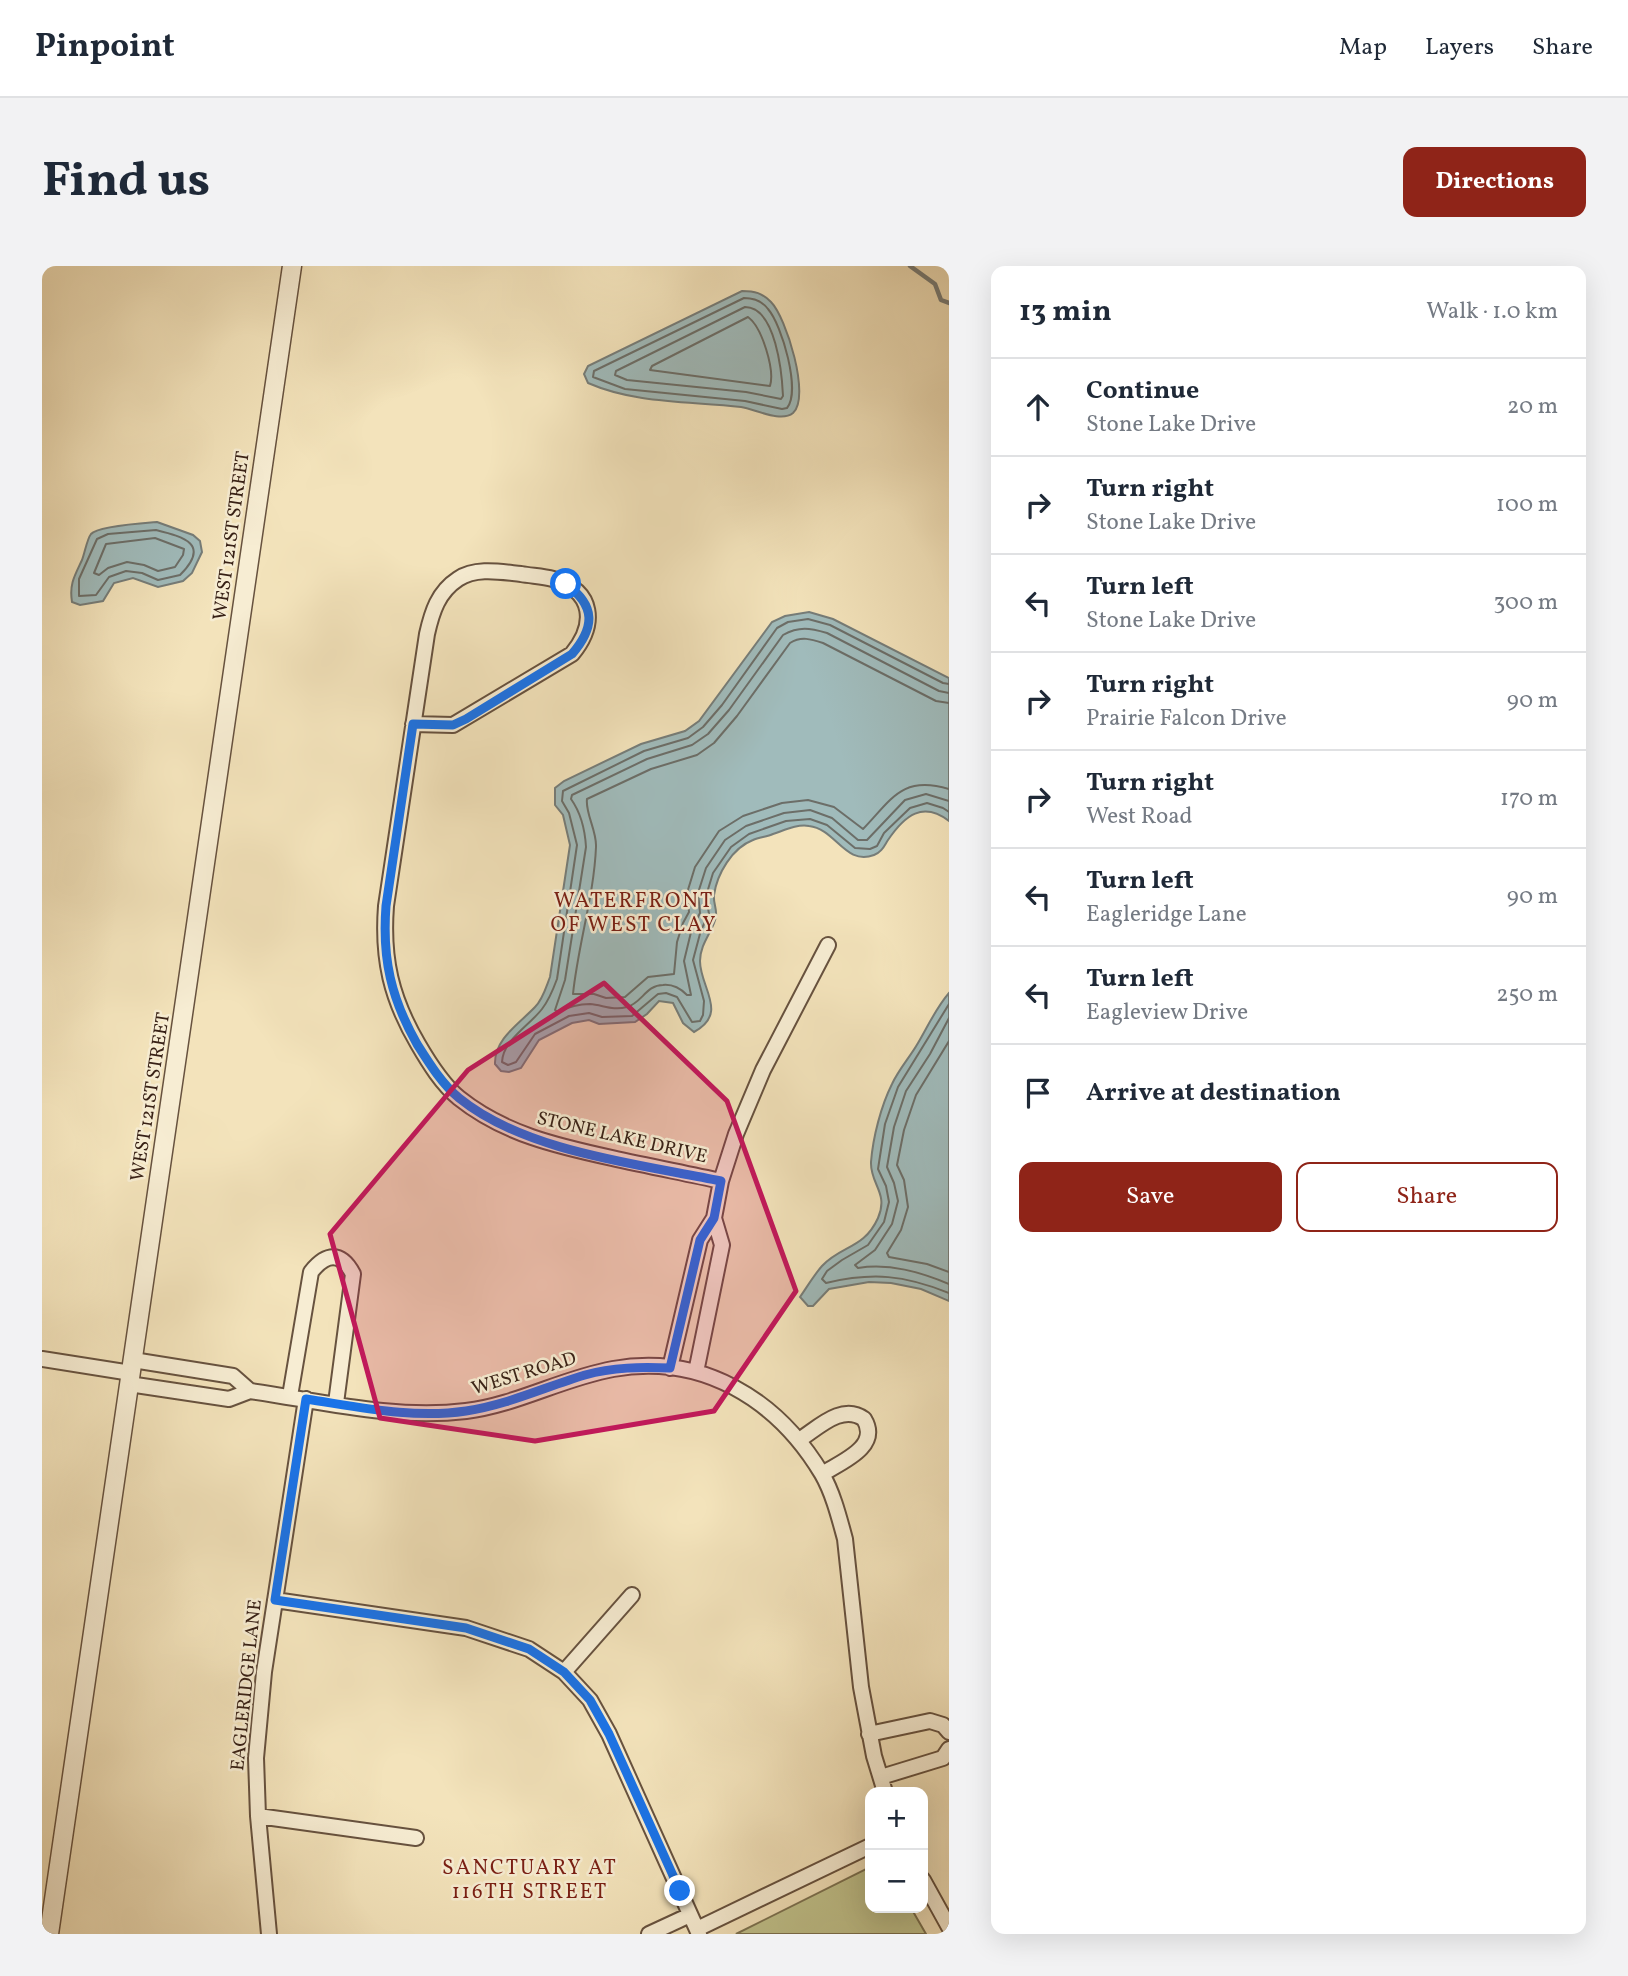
<!DOCTYPE html>
<html lang="en">
<head>
<meta charset="utf-8">
<style>
	body { margin:0; font-family:Vollkorn,serif; background:#f2f2f3; color:#1f2937 }
	.controls { position:absolute; right:21px; bottom:21px; display:grid; overflow:hidden; border-radius:14px; box-shadow:0 7px 28px #0002 }
	.controls button { width:63px; height:63px; display:grid; place-items:center; padding:0; border:0; border-bottom:2px solid #e0e1e3; background:#fff; color:#1f2937; font:35px sans-serif }
	.stop { position:absolute; width:21px; height:21px; margin:-16px; border:5px solid #1a73e8; border-radius:50%; background:#fff }
	.stop.end { background:#1a73e8; border-color:#fff; box-shadow:0 2px 7px #0008 }
	.list { margin:0; padding:0; list-style:none }
	h2 { display:flex; justify-content:space-between; align-items:center; height:91px; margin:0; padding:0 28px; font-size:30px }
	h2 small { font-size:23px; font-weight:400; color:#747a83 }
	.list li { display:grid; grid-template-columns:46px 1fr auto; gap:21px; align-items:center; box-sizing:border-box; height:98px; padding:0 28px; border-top:2px solid #e0e1e3 }
	.list b { display:block; font-size:26px; white-space:nowrap }
	.list p { margin:0; font-size:23px; white-space:nowrap; color:#747a83 }
	.list em { font-size:23px; font-style:normal; color:#747a83 }
	.actions { display:flex; gap:14px; padding:21px 28px }
	.actions a { flex:1; padding:16px 0; border:2px solid #8f2418; border-radius:14px; text-align:center; font-size:24px; color:#8f2418 }
	.actions .main { background:#8f2418; color:#fff }
	.icon { flex:none; width:38px; height:38px; fill:none; stroke:currentColor; stroke-width:2; stroke-linecap:round; stroke-linejoin:round }
	.map { position:relative; flex:none; width:907px; height:1668px; overflow:hidden; border-radius:14px }
	header { display:flex; align-items:center; gap:42px; box-sizing:border-box; height:98px; padding:0 35px; background:#fff; border-bottom:2px solid #e0e1e3 }
	header strong { font-size:33px }
	nav { display:flex; gap:38px; margin-inline-start:auto; font-size:24px }
	.intro { display:flex; align-items:center; justify-content:space-between; box-sizing:border-box; height:168px; padding:0 42px }
	h1 { margin:0; font-size:49px }
	.button { padding:18px 32px; border-radius:14px; background:#8f2418; color:#fff; font-size:24px; font-weight:700 }
	main { display:flex; gap:42px; padding:0 42px }
	aside { flex:1; background:#fff; border-radius:14px; box-shadow:0 7px 28px #0002 }
	.map>svg:first-child { display:block }
	.green { fill:#c0c28c; stroke:#7c7251; stroke-width:2 }
	.water { fill:#a0bbbb; stroke:#767d79; stroke-width:2 }
	.lines { fill:none; stroke-linecap:round; stroke-linejoin:round }
	.shore { stroke:#6c6e68; stroke-width:2 }
	.stream { stroke:#767d79; stroke-width:4.5 }
	.minor-casing { stroke:#67523f; stroke-width:18 }
	.tertiary-casing { stroke:#67523f; stroke-width:21 }
	.minor { stroke:#f7edd3; stroke-width:14 }
	.tertiary { stroke:#f7edd3; stroke-width:18 }
	.route { stroke:#1a73e8; stroke-width:9 }
	.marked { fill:#c2185b; fill-opacity:0.2; stroke:#c2185b; stroke-width:5; stroke-linejoin:round }
	.labels { text-anchor:middle; dominant-baseline:central; stroke-width:5; stroke-linejoin:round; paint-order:stroke }
	.street-label { font-size:19px; fill:#382116; stroke:#f7edd3 }
	.neighbourhood-label { font-size:21px; letter-spacing:2px; fill:#7a1f14; stroke:#f7edd3 }
</style>
</head>
<body>
<header>
<strong>Pinpoint</strong>
<nav><a>Map</a><a>Layers</a><a>Share</a></nav>
</header>
<div class="intro"><h1>Find us</h1><a class="button">Directions</a></div>
<main>
<div class="map">
<svg width="907" height="1668" viewBox="0 0 907 1668">
	<rect width="100%" height="100%" fill="#f3e3bb"/>
	<filter id="stains"><feTurbulence type="fractalNoise" baseFrequency=".00286" numOctaves="4"/><feColorMatrix values="0 0 0 0 .2 0 0 0 0 .09 0 0 0 0 .02 0 0 0 .5 -.17"/></filter>
	<radialGradient id="worn" r=".72"><stop offset=".6" stop-color="#630" stop-opacity="0"/><stop offset="1" stop-color="#630" stop-opacity=".3"/></radialGradient>
	<path class="green" d="M 828,1601 L 828,1642 L 869,1642 L 884,1668 L 694,1668 Z"/>
	<path class="water" d="M 700,25 C 713,25 720,27 729,36 C 744,51 769,131 751,147 C 739,157 713,143 699,141 C 648,135 594,138 546,117 L 542,108 L 546,100 Z
		M 115,256 L 151,269 L 158,275 L 160,286 L 150,307 L 141,315 L 116,321 L 91,312 L 72,317 L 61,335 L 38,339 L 30,336 C 27,318 33,309 40,294 C 43,286 45,273 49,268 C 56,260 103,257 115,256 Z
		M 767,346 L 791,353 L 907,412 L 907,555 C 881,535 863,549 846,574 C 842,580 840,586 832,589 C 803,600 794,563 767,560 C 755,558 743,564 731,568 C 725,571 717,571 711,574 C 690,582 675,608 672,629 C 671,636 675,643 674,650 C 672,664 658,677 658,695 C 658,722 687,747 652,766 L 641,757 L 631,737 L 617,735 L 605,748 L 593,756 L 557,758 L 547,754 L 530,757 L 497,774 L 479,802 L 467,806 L 459,805 L 453,798 C 452,773 478,757 493,741 C 501,733 504,721 508,711 L 528,579 L 521,549 L 513,539 L 513,522 L 522,515 L 599,478 L 643,465 L 657,455 L 730,356 L 743,350 Z
		M 907,727 L 907,1035 L 879,1023 L 849,1017 L 827,1016 L 787,1023 L 771,1040 L 766,1040 L 758,1031 C 765,1021 772,1009 780,1000 C 800,979 822,983 836,952 C 847,927 828,918 829,896 C 831,871 839,840 850,818 C 857,803 868,791 876,777 C 886,760 894,742 907,727 Z"/>
	<g class="lines">
		<path class="shore" d="M 702,32 C 712,32 720,35 726,43 C 740,59 759,125 745,142 L 740,143 L 703,135 L 583,123 L 551,111 L 552,105 Z
			M 703,41 C 734,41 740,108 741,130 L 739,133 L 704,126 L 585,114 L 573,109 L 574,105 Z
			M 706,51 C 720,61 733,104 728,120 L 608,104 L 610,100 Z
			M 114,264 C 142,271 169,278 138,309 L 116,314 L 100,307 L 84,305 L 67,311 L 54,329 L 37,330 L 37,313 L 55,273 L 66,268 Z
			M 113,272 L 142,283 L 141,289 L 133,301 L 116,305 L 102,299 L 85,296 L 66,302 L 57,309 L 52,307 L 64,278 Z
			M 907,418 L 901,417 L 788,359 L 766,353 L 746,356 L 735,362 L 680,439 L 661,461 L 646,472 L 602,485 L 521,525 L 520,535 L 527,547 L 535,579 L 515,713 C 511,724 507,734 500,743 C 487,760 461,774 460,796 L 466,799 L 474,796 L 493,768 L 527,750 L 547,747 L 560,751 L 590,750 L 616,728 L 624,727 L 635,731 L 650,756 L 658,755 L 661,749 L 662,735 L 651,694 L 659,664 L 667,648 L 664,630 L 671,607 L 689,581 L 707,568 L 744,555 L 768,553 L 785,559 L 813,582 L 828,583 L 835,580 L 842,567 L 868,542 L 885,537 L 901,542 L 907,546
			M 907,427 L 897,425 L 785,367 C 768,362 757,360 741,369 L 687,444 L 666,468 L 650,479 L 605,493 L 530,529 L 529,533 C 539,547 543,564 544,581 L 523,714 L 513,744 L 516,746 C 526,741 537,738 548,738 C 561,739 571,745 585,741 C 600,737 604,719 621,719 C 631,718 639,723 645,729 L 649,729 L 642,695 L 650,662 L 658,647 L 656,627 L 664,602 L 683,574 L 704,560 L 742,547 L 768,544 L 790,552 L 816,574 L 825,574 L 863,534 L 884,528 L 907,535
			M 907,437 L 894,435 L 781,377 C 769,373 759,370 748,377 L 695,450 L 672,477 L 655,489 L 609,503 L 545,533 C 543,547 555,565 554,581 C 552,630 536,679 531,728 L 552,728 L 564,732 L 583,731 L 606,711 L 632,708 L 635,676 L 641,657 L 647,646 L 645,627 L 653,601 L 677,565 L 701,550 L 740,537 L 766,534 L 792,541 L 821,563 C 850,533 860,509 907,523
			M 907,738 L 856,821 L 843,858 L 836,903 L 844,920 L 847,936 L 842,956 L 826,979 L 800,994 L 785,1005 L 780,1013 L 784,1017 C 831,1006 862,1009 907,1027
			M 907,752 L 888,788 L 864,825 L 852,861 L 845,901 L 852,917 L 856,935 L 850,958 L 833,984 L 813,999 L 816,1002 C 848,997 878,1006 907,1018
			M 907,775 L 874,829 L 862,864 L 855,899 L 862,914 L 866,941 L 859,964 L 845,987 L 847,991 L 885,998 L 907,1006"/>
		<path class="stream" d="M 868,0 L 893,18 L 899,34 L 907,37"/>
		<defs>
			<path id="minor" d="M 371,458 L 411,459 L 530,388 C 554,359 553,325 511,313 C 501,310 490,310 479,308 C 459,306 434,301 416,313 C 396,326 390,346 385,368 L 344,640 C 340,693 349,732 376,778 C 387,797 400,818 417,832 C 462,868 515,880 570,892 C 606,900 642,907 679,915
				M 0,1093 L 89,1107
				M 91,1094 L 191,1110 L 208,1125
				M 628,1102 L 658,974 L 672,952 L 679,915 L 694,868 L 721,804 L 786,679
				M 654,1106 L 680,979 L 672,952
				M 87,1118 L 187,1133 L 208,1125 C 278,1135 352,1154 424,1145 C 474,1139 521,1112 571,1103 C 660,1087 735,1133 780,1208 C 791,1227 797,1251 803,1273 L 819,1421 L 832,1490 L 843,1526
				M 248,1130 L 269,1006 C 284,987 299,985 311,1008 L 294,1137
				M 757,1174 C 776,1162 800,1137 822,1153 C 839,1181 799,1196 780,1208
				M 233,1334 L 424,1362 L 487,1383 L 522,1406 L 548,1434 L 567,1468 L 657,1668
				M 522,1406 L 590,1329
				M 827,1468 L 888,1455 L 901,1459 L 907,1466
				M 839,1511 L 901,1492 L 907,1483
				M 216,1550 L 374,1572
				M 881,1614 L 907,1661
				M 655,1663 L 828,1580
				M 227,1668 L 216,1550 L 214,1492 L 222,1406 L 264,1133
				M 607,1668 L 648,1649"/>
			<path id="tertiary" d="M 7,1668 L 250,0"/>
		</defs>
		<use href="#minor" class="minor-casing"/>
		<use href="#tertiary" class="tertiary-casing"/>
		<use href="#minor" class="minor"/>
		<use href="#tertiary" class="tertiary"/>
	</g>
	<g class="lines">
		<path class="route" d="M 524,318 C 554,340 553,361 530,388 L 424,453 L 411,459 L 371,458 L 344,640 C 340,693 349,732 375,778 C 387,797 400,818 417,832 C 483,886 597,898 679,915 L 672,952 L 658,974 L 628,1102 C 599,1101 571,1101 543,1109 C 503,1121 465,1139 424,1145 C 371,1153 317,1141 264,1133 L 233,1334 L 424,1362 L 487,1383 L 522,1406 L 548,1434 L 567,1468 L 638,1625"/>
	</g>
	<path class="marked" d="M 562,717 L 685,835 L 754,1025 L 672,1145 L 493,1175 L 338,1152 L 288,968 L 426,804 Z"/>
	<g class="labels">
		<g class="street-label">
			<text transform="translate(190 270) rotate(-82)">WEST 121ST STREET</text>
			<text transform="translate(109 831) rotate(-81)">WEST 121ST STREET</text>
			<text transform="translate(580 872) rotate(13)">STONE LAKE DRIVE</text>
			<text transform="translate(482 1108) rotate(-17)">WEST ROAD</text>
			<text transform="translate(205 1419) rotate(-84)">EAGLERIDGE LANE</text>
		</g>
		<g class="neighbourhood-label">
			<text x="592" y="635">WATERFRONT<tspan x="592" dy="24">OF WEST CLAY</tspan></text>
			<text x="488" y="1602">SANCTUARY AT<tspan x="488" dy="24">116TH STREET</tspan></text>
		</g>
	</g>
	<rect width="100%" height="100%" filter="url(#stains)"/>
	<rect width="100%" height="100%" fill="url(#worn)"/>
</svg>
<div class="controls">
<button>+</button>
<button>−</button>
</div>
<div class="stop" style="left:524px;top:318px"></div>
<div class="stop end" style="left:638px;top:1625px"></div>
</div>
<aside>
<h2>13 min<small>Walk · 1.0 km</small></h2>
<ul class="list">
<li><svg class="icon" aria-label="ahead" viewBox="0 0 24 24"><path d="M12 20V5M6 11l6-6 6 6"/></svg><div><b>Continue</b><p>Stone Lake Drive</p></div><em>20 m</em></li>
<li><svg class="icon" aria-label="right" viewBox="0 0 24 24"><path d="M7 20v-9h11M14 6l5 5-5 5"/></svg><div><b>Turn right</b><p>Stone Lake Drive</p></div><em>100 m</em></li>
<li><svg class="icon" aria-label="left" viewBox="0 0 24 24"><path d="M17 20v-9H6M10 6l-5 5 5 5"/></svg><div><b>Turn left</b><p>Stone Lake Drive</p></div><em>300 m</em></li>
<li><svg class="icon" aria-label="right" viewBox="0 0 24 24"><path d="M7 20v-9h11M14 6l5 5-5 5"/></svg><div><b>Turn right</b><p>Prairie Falcon Drive</p></div><em>90 m</em></li>
<li><svg class="icon" aria-label="right" viewBox="0 0 24 24"><path d="M7 20v-9h11M14 6l5 5-5 5"/></svg><div><b>Turn right</b><p>West Road</p></div><em>170 m</em></li>
<li><svg class="icon" aria-label="left" viewBox="0 0 24 24"><path d="M17 20v-9H6M10 6l-5 5 5 5"/></svg><div><b>Turn left</b><p>Eagleridge Lane</p></div><em>90 m</em></li>
<li><svg class="icon" aria-label="left" viewBox="0 0 24 24"><path d="M17 20v-9H6M10 6l-5 5 5 5"/></svg><div><b>Turn left</b><p>Eagleview Drive</p></div><em>250 m</em></li>
<li><svg class="icon" aria-label="arrive" viewBox="0 0 24 24"><path d="M6 21V4h12l-3 4 3 4H6"/></svg><div><b>Arrive at destination</b></div></li>
</ul>
<div class="actions"><a class="main">Save</a><a>Share</a></div>
</aside>
</main>
</body>
</html>
